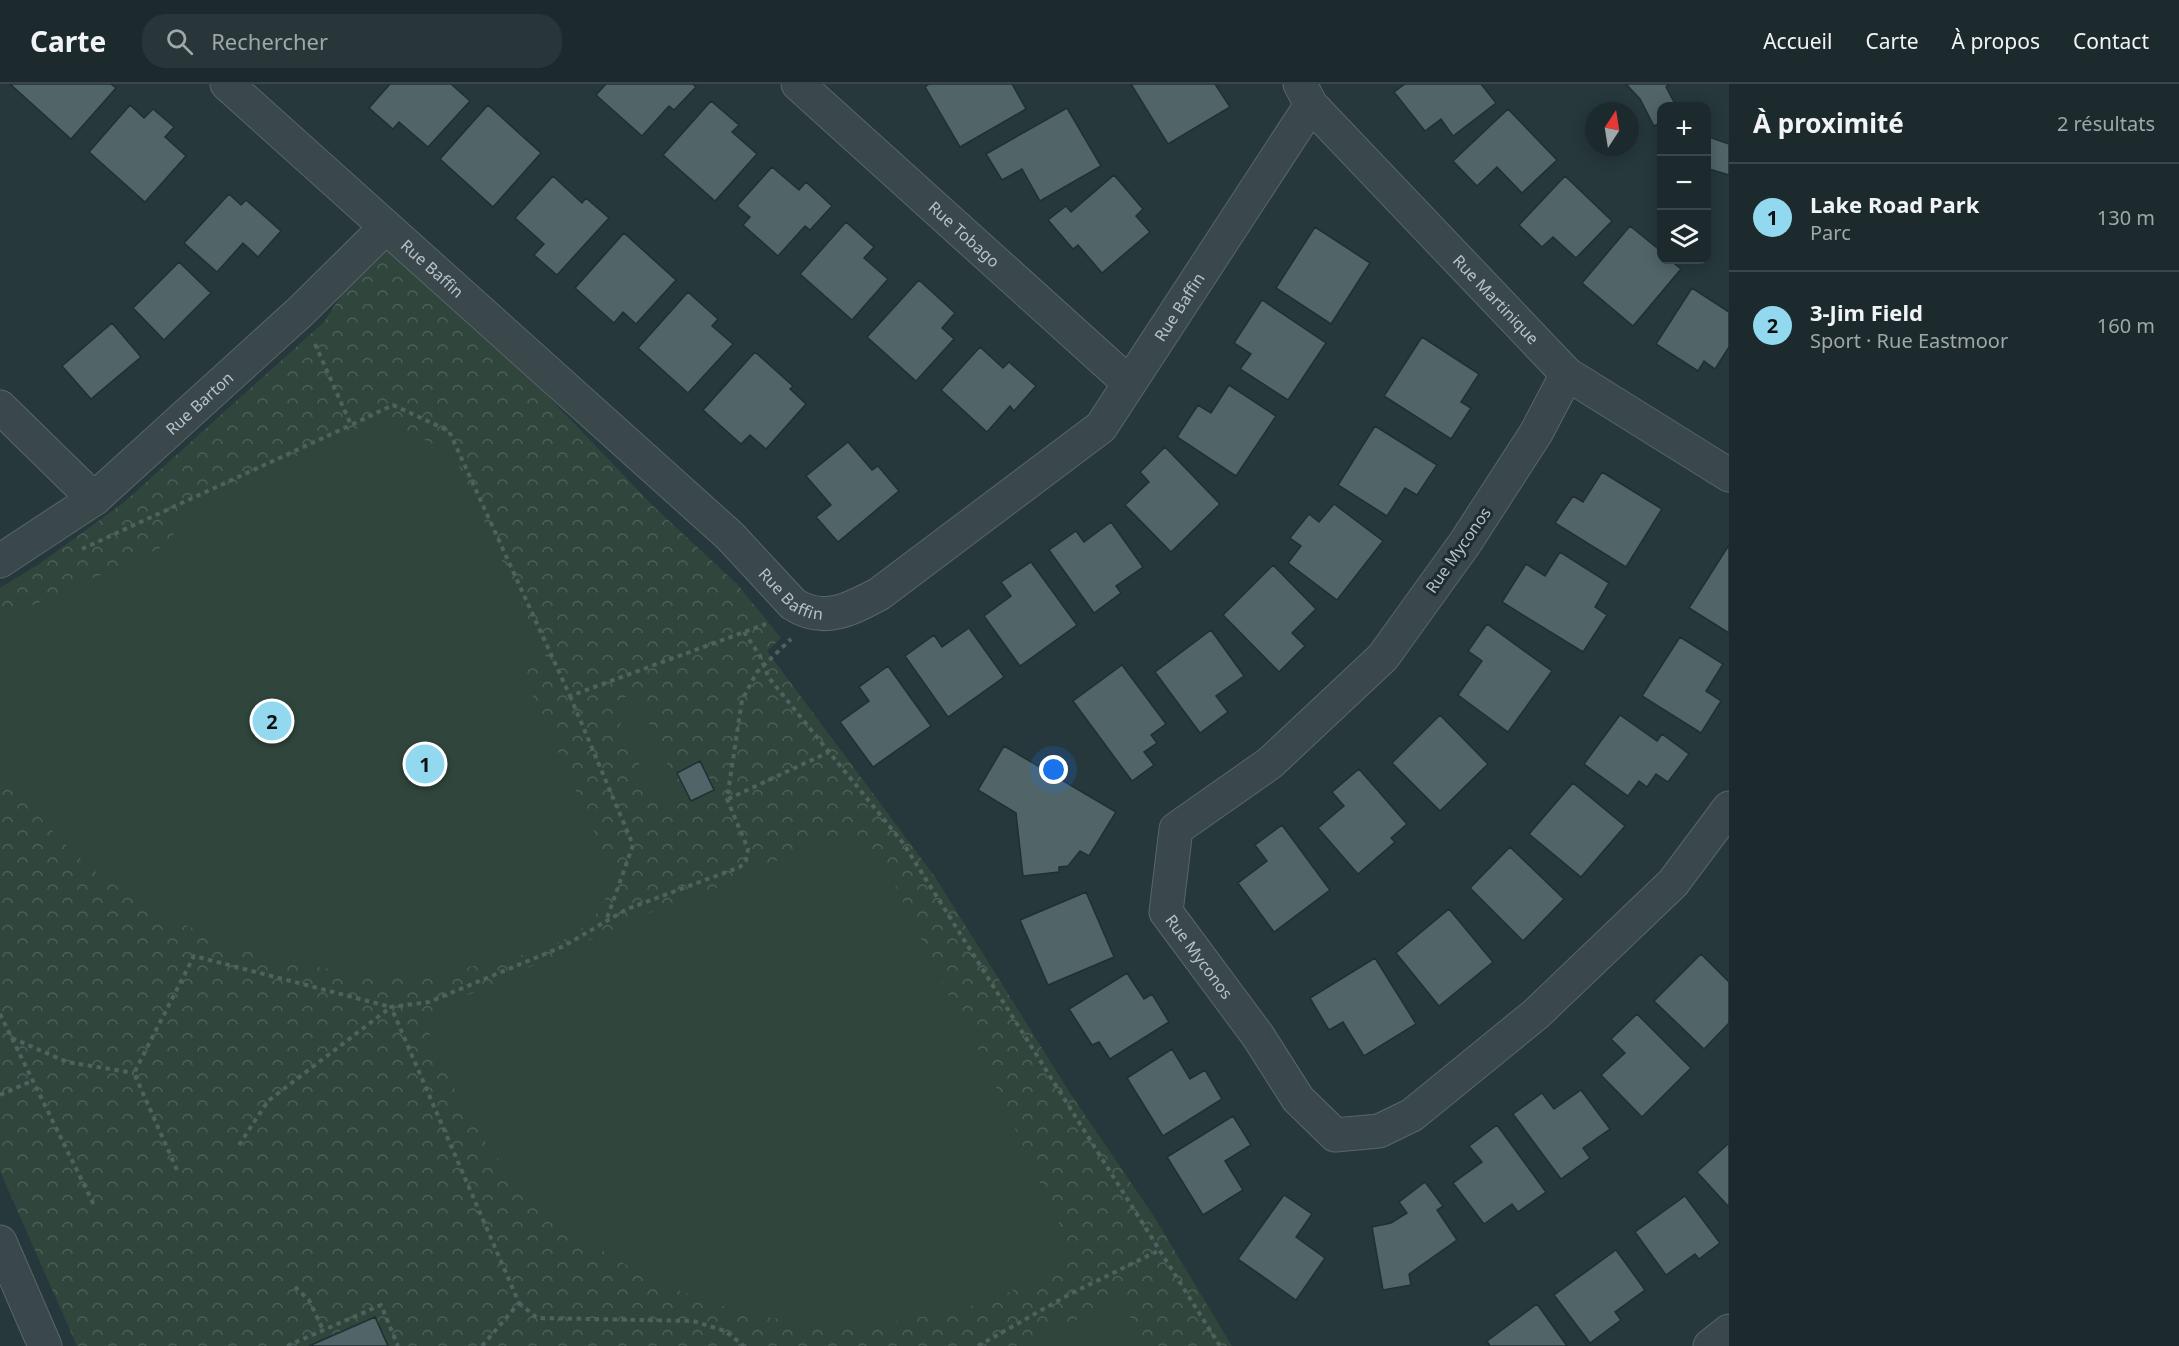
<!DOCTYPE html>
<html lang="fr">
<head>
<meta charset="utf-8">
<style>
	body { margin:0; font-family:"Noto Sans",sans-serif; background:#293639; color:#f1f3f6 }
	.controls { position:absolute; right:18px; top:18px; display:grid; overflow:hidden; border-radius:12px; box-shadow:0 3px 15px #0003 }
	.controls button { width:54px; height:54px; display:grid; place-items:center; padding:0; border:0; border-bottom:2px solid #3a4649; background:#1c2a2d; color:#f1f3f6; font:30px sans-serif }
	.compass { position:absolute; left:1585px; top:18px; width:54px; height:54px; border-radius:50%; background:#1c2a2d; box-shadow:0 3px 15px #0003; rotate:12deg }
	.you { position:absolute; left:1054px; top:686px; width:21px; height:21px; margin:-15px; border:4px solid #fff; border-radius:50%; background:#1a73e8; box-shadow:0 0 0 9px #1a73e833 }
	.badge { display:grid; place-items:center; width:39px; height:39px; border-radius:50%; background:#92d9f0; color:#111; font-size:20px; font-weight:700 }
	.pin { position:absolute; translate:-50% -50%; border:3px solid #fff; box-shadow:0 2px 6px #0006 }
	.list { margin:0; padding:0; list-style:none }
	h2 { display:flex; justify-content:space-between; align-items:center; height:78px; margin:0; padding:0 24px; font-size:26px }
	h2 small { font-size:20px; font-weight:400; color:#a0a7aa }
	.list li { display:grid; grid-template-columns:39px 1fr auto; gap:18px; align-items:center; box-sizing:border-box; height:108px; padding:0 24px; border-top:2px solid #3a4649 }
	.list b { display:block; font-size:22px; white-space:nowrap }
	.list p { margin:0; font-size:20px; white-space:nowrap; color:#a0a7aa }
	.list em { font-size:20px; font-style:normal; color:#a0a7aa }
	.icon { flex:none; width:33px; height:33px; fill:none; stroke:currentColor; stroke-width:2; stroke-linecap:round; stroke-linejoin:round }
	.map { position:relative; flex:none; width:1729px; height:1262px; overflow:hidden }
	header { display:flex; align-items:center; gap:36px; box-sizing:border-box; height:84px; padding:0 30px; background:#1c2a2d; border-bottom:2px solid #3a4649 }
	header strong { font-size:28px }
	nav { display:flex; gap:33px; margin-inline-start:auto; font-size:21px }
	.search { width:420px; height:54px; background:#293639; display:flex; align-items:center; gap:15px; box-sizing:border-box; padding:0 21px; border-radius:24px; color:#a0a7aa; font-size:22px }
	main { display:flex }
	aside { flex:1; background:#1c2a2d }
	.map>svg:first-child { display:block }
	.park { fill:url(#park-crowns) }
	.pitch { fill:#30463d }
	.building { fill:#516569; stroke:#212f33; stroke-width:1.5 }
	.lines { fill:none; stroke-linecap:round; stroke-linejoin:round }
	.minor-casing { stroke:#58666a; stroke-width:35 }
	.tertiary-casing { stroke:#58666a; stroke-width:35 }
	.path { stroke:#4f625d; stroke-width:4; stroke-dasharray:4.5 4.5; stroke-linecap:butt }
	.minor { stroke:#3a484c; stroke-width:33 }
	.tertiary { stroke:#3a484c; stroke-width:33 }
	.labels { text-anchor:middle; dominant-baseline:central; stroke-width:6; stroke-linejoin:round; paint-order:stroke }
	.street-label { font-size:16px; fill:#b5c3c7; stroke:#1f2d31 }
</style>
</head>
<body>
<header>
<strong>Carte</strong>
<div class="search"><svg class="icon" aria-label="search" viewBox="0 0 24 24"><circle cx="10" cy="10" r="6"/><path d="M15 15l6 6"/></svg>Rechercher</div>
<nav><a>Accueil</a><a>Carte</a><a>À propos</a><a>Contact</a></nav>
</header>
<main>
<div class="map">
<svg width="1729" height="1262" viewBox="0 0 1729 1262">
	<defs>
		<pattern id="park-crowns" width="20" height="18" patternUnits="userSpaceOnUse" patternTransform="scale(1.5)"><rect width="20" height="18" fill="#30463d"/><path d="M2 6a3 3 0 1 1 6 0M12 15a3 3 0 1 1 6 0" fill="none" stroke="#4c5f58"/></pattern>
	</defs>
	<rect width="100%" height="100%" fill="#26383c"/>
	<path class="park" d="M 386,143 L 654,423 L 737,500 L 781,554 L 767,567 L 935,793 L 1070,1009 L 1153,1131 L 1232,1262 L 77,1262 L 0,1087 L 0,504 L 42,478 L 122,420 L 324,238 Z"/>
	<path class="pitch" d="M 378,335 L 453,369 L 547,576 L 522,588 L 616,796 C 608,809 600,828 589,838 C 565,861 529,870 498,877 C 376,907 248,882 141,817 C 129,809 115,802 103,793 C 64,764 30,723 0,685 L 0,536 L 176,457 L 166,432 Z
		M 635,609 L 684,716 L 661,727 L 611,619 Z
		M 829,753 L 881,772 L 957,929 L 962,930 L 1076,1176 C 1037,1196 998,1216 955,1226 C 920,1234 883,1240 848,1241 C 713,1242 563,1168 485,1057 C 458,1018 440,975 422,932 L 669,820 L 675,823 Z
		M 1122,1215 L 1143,1262 L 1019,1262 Z"/>
	<path class="building" d="M 10,0 L 111,0 L 116,4 L 71,55 Z
		M 390,0 L 451,0 L 470,17 L 428,63 L 399,38 L 393,45 L 369,24 Z
		M 606,0 L 693,0 L 696,3 L 674,26 L 669,22 L 642,52 L 596,11 Z
		M 929,0 L 1012,0 L 1026,25 L 960,63 L 925,3 Z
		M 1131,0 L 1215,0 L 1230,23 L 1168,60 Z
		M 1405,0 L 1481,0 L 1496,19 L 1453,52 L 1441,35 L 1425,47 L 1394,8 Z
		M 1626,0 L 1669,0 L 1666,3 L 1676,22 L 1662,22 L 1662,38 L 1654,42 L 1640,15 Z
		M 711,17 L 739,41 L 732,48 L 757,70 L 715,117 L 663,71 Z
		M 130,21 L 144,34 L 153,25 L 174,43 L 165,53 L 186,72 L 145,118 L 89,68 Z
		M 488,21 L 541,69 L 493,123 L 440,75 Z
		M 1067,24 L 1101,82 L 1040,117 L 1022,85 L 1002,96 L 986,70 Z
		M 1508,25 L 1557,76 L 1522,109 L 1497,83 L 1477,102 L 1453,77 Z
		M 1706,52 L 1729,60 L 1729,91 L 1706,84 Z
		M 772,83 L 799,106 L 806,98 L 832,122 L 810,146 L 805,142 L 778,172 L 743,141 L 750,133 L 737,122 Z
		M 1114,91 L 1143,125 L 1136,132 L 1150,148 L 1102,189 L 1078,161 L 1073,165 L 1048,136 L 1066,122 L 1071,128 Z
		M 553,92 L 582,119 L 586,114 L 609,134 L 557,191 L 534,171 L 544,160 L 515,134 Z
		M 1565,92 L 1612,137 L 1576,174 L 1553,153 L 1542,163 L 1519,141 Z
		M 229,110 L 241,121 L 246,116 L 281,147 L 258,173 L 243,159 L 217,188 L 184,159 Z
		M 846,138 L 874,163 L 864,174 L 888,195 L 852,236 L 800,190 Z
		M 1630,142 L 1662,168 L 1662,176 L 1670,176 L 1681,185 L 1633,242 L 1582,199 Z
		M 1315,143 L 1370,179 L 1331,240 L 1276,204 Z
		M 624,149 L 676,196 L 636,240 L 623,228 L 614,239 L 575,204 Z
		M 179,178 L 211,209 L 164,256 L 133,224 Z
		M 919,196 L 955,229 L 942,244 L 954,255 L 916,297 L 867,253 Z
		M 1692,204 L 1729,228 L 1729,263 L 1715,285 L 1704,277 L 1698,287 L 1656,260 Z
		M 688,208 L 718,235 L 712,242 L 733,260 L 688,309 L 638,264 Z
		M 1262,216 L 1326,259 L 1288,316 L 1240,285 L 1251,270 L 1234,259 Z
		M 112,239 L 141,273 L 91,315 L 62,282 Z
		M 1422,253 L 1479,290 L 1461,318 L 1471,324 L 1451,355 L 1384,312 Z
		M 980,263 L 1003,284 L 1009,278 L 1036,302 L 1014,327 L 1010,322 L 987,348 L 941,306 Z
		M 755,268 L 793,302 L 790,305 L 806,320 L 766,365 L 750,351 L 741,360 L 703,326 Z
		M 1229,301 L 1276,332 L 1236,392 L 1177,353 L 1198,321 L 1211,329 Z
		M 1375,342 L 1437,381 L 1417,411 L 1405,404 L 1387,432 L 1338,401 Z
		M 848,358 L 872,386 L 878,382 L 899,407 L 838,458 L 816,433 L 831,421 L 806,392 Z
		M 1165,363 L 1220,420 L 1171,468 L 1125,421 L 1149,398 L 1140,388 Z
		M 1602,388 L 1662,425 L 1626,483 L 1555,439 L 1573,412 L 1583,418 Z
		M 1334,420 L 1383,457 L 1337,516 L 1288,479 L 1301,462 L 1290,454 L 1309,430 L 1319,438 Z
		M 1111,438 L 1143,483 L 1116,502 L 1121,509 L 1094,529 L 1049,466 L 1076,447 L 1084,458 Z
		M 1729,461 L 1729,549 L 1689,524 Z
		M 1560,468 L 1609,499 L 1595,523 L 1607,531 L 1583,568 L 1502,518 L 1526,480 L 1545,492 Z
		M 1031,478 L 1077,541 L 1020,582 L 984,532 L 1011,512 L 1001,498 Z
		M 1273,481 L 1316,525 L 1292,549 L 1305,562 L 1279,588 L 1223,531 Z
		M 1487,540 L 1552,587 L 1508,648 L 1458,611 L 1482,577 L 1468,567 Z
		M 969,544 L 1004,593 L 948,633 L 905,572 L 934,551 L 942,563 Z
		M 1211,546 L 1244,592 L 1216,612 L 1228,628 L 1200,649 L 1155,588 Z
		M 1680,553 L 1723,580 L 1706,607 L 1721,617 L 1701,649 L 1642,612 Z
		M 1122,581 L 1166,640 L 1151,651 L 1157,659 L 1144,668 L 1154,681 L 1132,697 L 1073,617 Z
		M 888,582 L 931,642 L 873,683 L 840,638 L 869,617 L 859,603 Z
		M 1440,631 L 1488,680 L 1440,727 L 1392,679 Z
		M 1620,631 L 1657,657 L 1662,650 L 1689,670 L 1668,698 L 1656,690 L 1647,703 L 1639,697 L 1628,712 L 1584,680 Z
		M 1004,662 L 1116,728 L 1089,772 L 1080,767 L 1068,782 L 1059,783 L 1059,788 L 1023,792 L 1016,729 L 978,706 Z
		M 700,677 L 714,706 L 691,717 L 677,689 Z
		M 1359,685 L 1407,740 L 1391,754 L 1395,758 L 1358,790 L 1318,744 L 1344,722 L 1332,708 Z
		M 1573,699 L 1625,742 L 1581,793 L 1529,750 Z
		M 1282,741 L 1330,806 L 1274,848 L 1238,799 L 1267,777 L 1255,761 Z
		M 1510,763 L 1564,815 L 1523,857 L 1470,804 Z
		M 1086,808 L 1114,873 L 1048,901 L 1020,836 Z
		M 1449,825 L 1493,878 L 1439,922 L 1396,869 Z
		M 1701,870 L 1729,898 L 1729,939 L 1704,965 L 1654,917 Z
		M 1375,874 L 1416,940 L 1364,972 L 1343,938 L 1329,946 L 1310,914 Z
		M 1127,889 L 1144,915 L 1152,910 L 1169,938 L 1110,975 L 1099,958 L 1092,961 L 1069,925 Z
		M 1637,930 L 1691,984 L 1642,1033 L 1601,991 L 1625,969 L 1611,955 Z
		M 1172,965 L 1190,995 L 1205,986 L 1222,1015 L 1163,1052 L 1127,994 Z
		M 1581,1006 L 1610,1045 L 1583,1064 L 1590,1074 L 1561,1095 L 1513,1030 L 1542,1009 L 1554,1025 Z
		M 1233,1032 L 1251,1061 L 1225,1077 L 1243,1106 L 1203,1131 L 1167,1073 Z
		M 1497,1041 L 1546,1108 L 1518,1128 L 1512,1120 L 1484,1140 L 1453,1099 L 1482,1078 L 1469,1062 Z
		M 1729,1059 L 1729,1123 L 1697,1088 Z
		M 1425,1098 L 1443,1122 L 1437,1126 L 1457,1156 L 1409,1190 L 1411,1201 L 1383,1206 L 1372,1143 L 1391,1139 L 1407,1129 L 1399,1118 Z
		M 1284,1111 L 1312,1130 L 1296,1153 L 1325,1174 L 1296,1216 L 1238,1175 Z
		M 1685,1112 L 1720,1159 L 1699,1175 L 1695,1170 L 1666,1191 L 1635,1148 Z
		M 1616,1166 L 1645,1206 L 1615,1228 L 1621,1236 L 1590,1259 L 1554,1211 Z
		M 1537,1220 L 1567,1262 L 1490,1262 L 1487,1257 Z
		M 375,1233 L 388,1262 L 309,1262 Z"/>
	<g class="lines">
		<defs>
			<g id="minor">
				<path id="s1" d="M 227,0 L 730,452 L 793,520 C 823,540 851,525 879,510 L 1101,343 L 1311,21"/>
				<path id="s2" d="M 798,0 L 1129,299"/>
				<path id="s3" d="M 1300,0 L 1311,21 L 1567,290 L 1729,391"/>
				<path id="s4" d="M 1567,290 L 1536,349 L 1465,459 L 1383,573 L 1270,679 L 1176,745 L 1166,828 L 1258,952 L 1298,1015 L 1335,1051 L 1379,1047 L 1412,1031 L 1536,930 L 1673,799 L 1729,724"/>
				<path d="M 0,323 L 94,415"/>
				<path id="s5" d="M 0,477 L 94,415 L 301,227 L 386,143"/>
				<path d="M 0,1158 L 45,1262"/>
			</g>
			<path id="tertiary" d="M 1710,1262 L 1729,1247"/>
		</defs>
		<use href="#minor" class="minor-casing"/>
		<use href="#tertiary" class="tertiary-casing"/>
		<path class="path" d="M 315,260 L 351,341 L 393,321 L 449,347 L 570,612 L 766,540
			M 82,465 L 351,341
			M 744,548 L 760,572 L 769,594 L 903,759 L 1220,1262
			M 570,612 L 633,761 L 606,837
			M 728,715 L 829,668
			M 0,930 L 94,1121
			M 12,954 L 67,978 L 134,989
			M 0,1011 L 34,996
			M 239,1061 L 268,1017 L 391,923
			M 177,1086 L 134,989 L 194,872 L 391,923
			M 295,1203 L 309,1216 L 323,1246
			M 519,1219 L 537,1234 L 693,1237 L 725,1247 L 744,1262
			M 287,1262 L 381,1221 L 398,1262
			M 482,1262 L 519,1219 L 391,923 L 429,918 L 564,862 L 627,825 L 740,783 L 746,776 L 748,765 L 727,715 L 742,616 L 757,588 L 791,555
			M 978,1262 L 1070,1210 L 1160,1166"/>
		<use href="#minor" class="minor"/>
		<use href="#tertiary" class="tertiary"/>
	</g>
	<g class="labels">
		<g class="street-label">
			<text stroke="none"><textPath href="#s2" startOffset="224">Rue Tobago</textPath></text>
			<text stroke="none"><textPath href="#s1" startOffset="276">Rue Baffin</textPath></text>
			<text stroke="none"><textPath href="#s3" startOffset="292">Rue Martinique</textPath></text>
			<text stroke="none"><textPath href="#s1" startOffset="1282">Rue Baffin</textPath></text>
			<text stroke="none"><textPath href="#s5" startOffset="255">Rue Barton</textPath></text>
			<text transform="translate(1458 466) rotate(-55)">Rue Myconos</text>
			<text stroke="none"><textPath href="#s1" startOffset="762">Rue Baffin</textPath></text>
			<text stroke="none"><textPath href="#s4" startOffset="747">Rue Myconos</textPath></text>
		</g>
	</g>
</svg>
<div class="controls">
<button>+</button>
<button>−</button>
<button><svg class="icon" aria-label="layers" viewBox="0 0 24 24"><path d="M12 4l9 5-9 5-9-5zM3 14l9 5 9-5"/></svg></button>
</div>
<svg class="compass" viewBox="-18 -18 36 36"><path d="M0-13l5 13h-10z" fill="#e53935"/><path d="M0 13l5-13h-10z" fill="#a0a7aa"/></svg>
<div class="you"></div>
<div class="pin badge" style="left:425px;top:680px">1</div>
<div class="pin badge" style="left:272px;top:637px">2</div>
</div>
<aside>
<h2>À proximité<small>2 résultats</small></h2>
<ul class="list">
<li><span class="badge">1</span><div><b>Lake Road Park</b><p>Parc</p></div><em>130 m</em></li>
<li><span class="badge">2</span><div><b>3-Jim Field</b><p>Sport · Rue Eastmoor</p></div><em>160 m</em></li>
</ul>
</aside>
</main>
</body>
</html>
